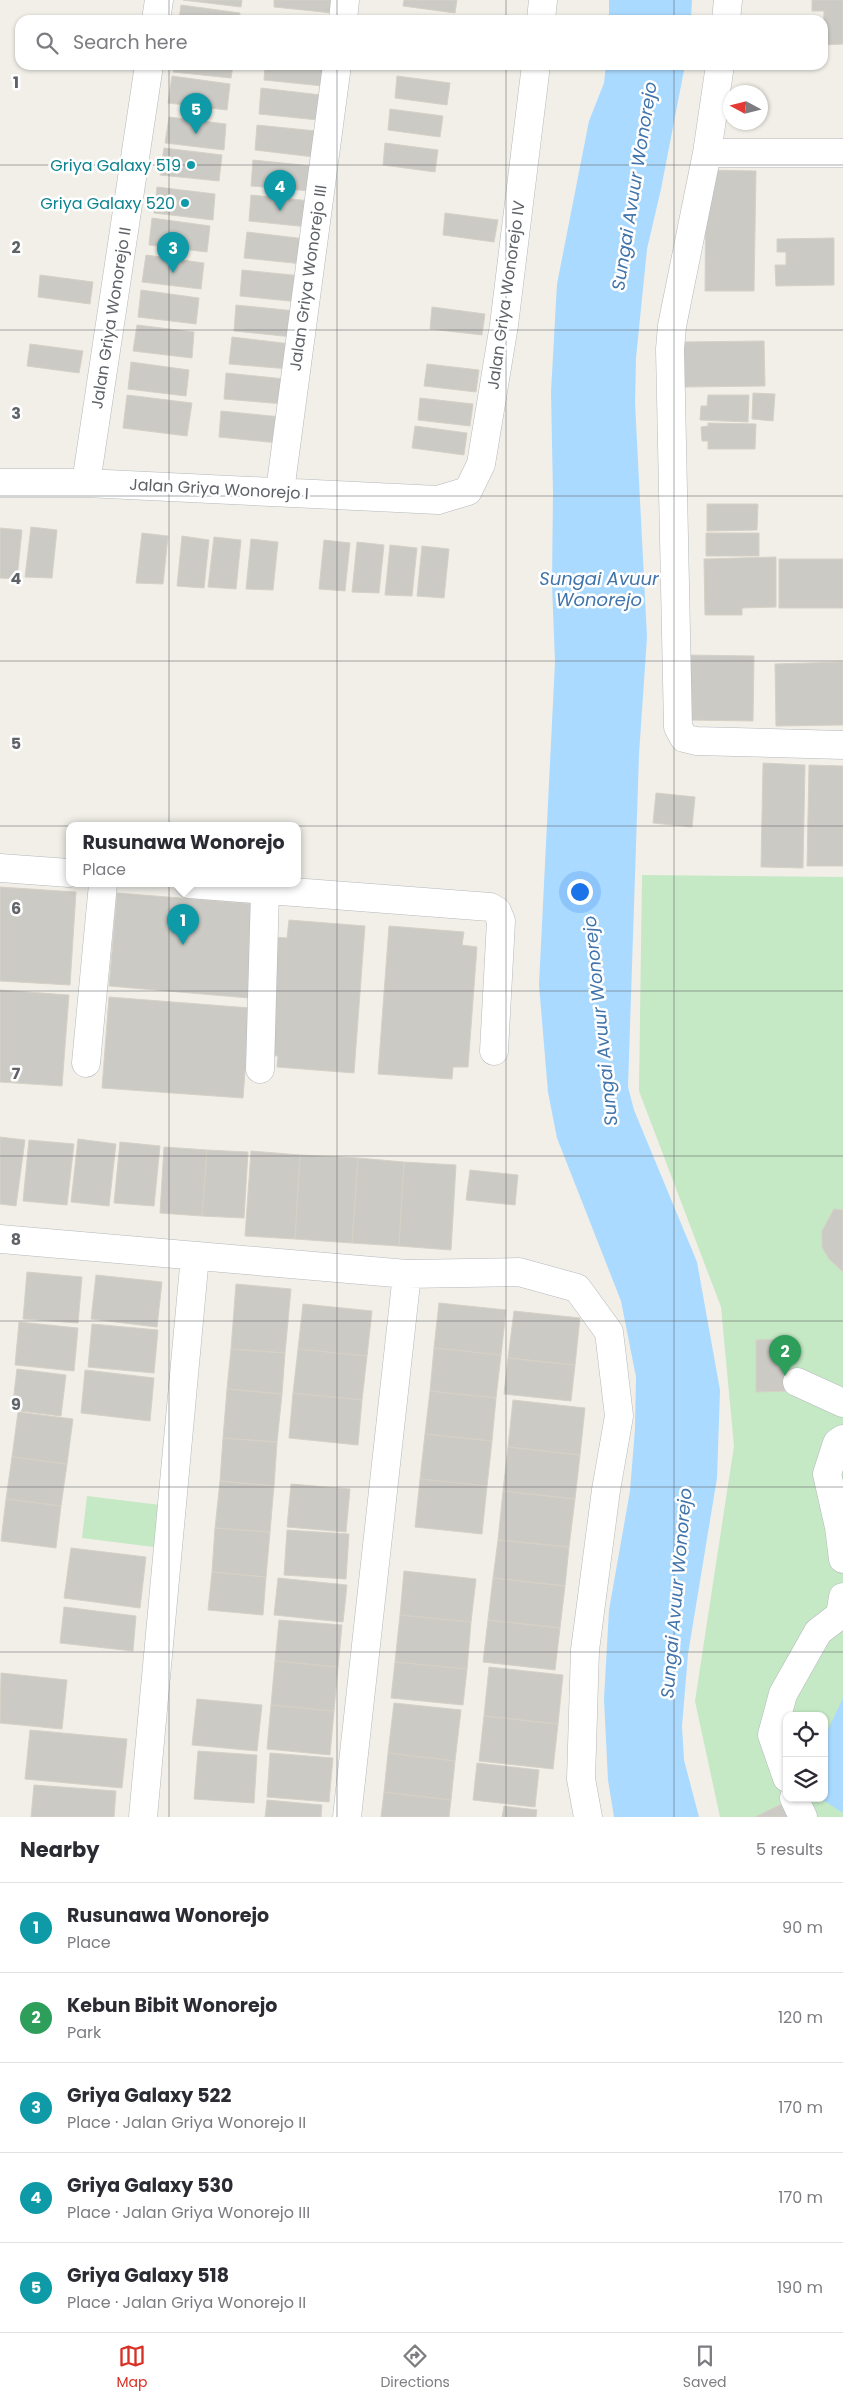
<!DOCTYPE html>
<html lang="en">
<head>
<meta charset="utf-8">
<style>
	body { margin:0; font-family:Poppins,sans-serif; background:#f7f7f7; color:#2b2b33 }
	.controls { position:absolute; right:15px; bottom:15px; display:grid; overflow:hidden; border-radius:10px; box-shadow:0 1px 4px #0004 }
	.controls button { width:45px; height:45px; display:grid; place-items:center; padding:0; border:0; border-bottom:1px solid #e1e1e2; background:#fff; color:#2b2b33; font:25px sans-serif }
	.compass { position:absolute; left:723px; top:85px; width:45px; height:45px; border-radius:50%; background:#fff; box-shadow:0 1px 4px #0004; rotate:277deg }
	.you { position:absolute; left:579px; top:891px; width:18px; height:18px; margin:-12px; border:4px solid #fff; border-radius:50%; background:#1a73e8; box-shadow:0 0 0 8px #1a73e833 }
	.badge { display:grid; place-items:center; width:32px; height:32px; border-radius:50%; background:#d93025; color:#fff; font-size:16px; font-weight:700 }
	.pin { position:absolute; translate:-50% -41px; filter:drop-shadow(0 1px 2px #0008) }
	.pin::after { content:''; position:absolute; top:26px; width:18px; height:15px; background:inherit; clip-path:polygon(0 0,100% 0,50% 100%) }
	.popup { position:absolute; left:66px; top:822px; width:235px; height:65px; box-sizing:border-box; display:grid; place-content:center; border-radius:10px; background:#fff; filter:drop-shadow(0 1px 4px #0005); font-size:16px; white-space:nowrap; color:#7c7c81 }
	.popup b { font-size:19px; color:#2b2b33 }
	.popup::after { content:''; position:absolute; left:50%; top:100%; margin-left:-10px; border:10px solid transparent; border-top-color:#fff }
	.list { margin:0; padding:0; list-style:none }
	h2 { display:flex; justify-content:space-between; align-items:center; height:65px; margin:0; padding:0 20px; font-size:21px }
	h2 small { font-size:16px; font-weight:400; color:#7c7c81 }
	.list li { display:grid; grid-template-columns:32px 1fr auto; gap:15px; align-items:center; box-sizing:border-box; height:90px; padding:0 20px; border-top:1px solid #e1e1e2 }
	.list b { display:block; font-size:19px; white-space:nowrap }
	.list p { margin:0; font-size:16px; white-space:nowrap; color:#7c7c81 }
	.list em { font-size:16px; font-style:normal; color:#7c7c81 }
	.icon { flex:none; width:28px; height:28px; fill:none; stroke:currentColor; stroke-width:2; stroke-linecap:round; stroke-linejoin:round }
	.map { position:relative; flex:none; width:843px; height:1817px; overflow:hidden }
	.search { position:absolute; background:#fff; box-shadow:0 1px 4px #0004; left:15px; right:15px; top:15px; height:55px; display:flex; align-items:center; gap:12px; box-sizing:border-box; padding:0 18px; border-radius:15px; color:#7c7c81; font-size:19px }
	.sheet { height:515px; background:#fff }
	nav { display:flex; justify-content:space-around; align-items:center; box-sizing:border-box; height:70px; border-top:1px solid #e1e1e2; background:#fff; font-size:14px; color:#7c7c81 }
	nav a { display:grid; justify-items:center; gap:2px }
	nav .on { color:#d93025 }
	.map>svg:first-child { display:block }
	.green { fill:#c5e8c5; fill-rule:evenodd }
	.water { fill:#aadaff }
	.building { fill:#cccac5; stroke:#d6d1c6 }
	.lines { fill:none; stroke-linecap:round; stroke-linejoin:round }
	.minor-casing { stroke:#b5b8bc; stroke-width:29 }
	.minor { stroke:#fff; stroke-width:28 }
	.grid { fill:none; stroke:#5f6368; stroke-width:1; stroke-opacity:0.55 }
	.culture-dot { fill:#0f9aa8; stroke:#fff; stroke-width:2 }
	.labels { text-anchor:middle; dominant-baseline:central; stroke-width:5; stroke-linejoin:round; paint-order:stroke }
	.culture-label { font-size:16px; fill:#0d838f; stroke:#fff; text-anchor:end }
	.street-label { font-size:16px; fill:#5f6368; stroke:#fff }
	.water-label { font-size:18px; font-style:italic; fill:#4174aa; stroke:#fff }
	.grid-label { font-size:16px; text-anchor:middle; font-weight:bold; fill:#5f6368; stroke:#fff; stroke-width:5; stroke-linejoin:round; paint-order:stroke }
</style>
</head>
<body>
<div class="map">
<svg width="843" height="1817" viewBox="0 0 843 1817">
	<rect width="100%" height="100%" fill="#f1efe8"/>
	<path class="green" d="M 642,875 L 843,877 L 843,1817 L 720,1817 L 695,1701 L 734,1446 L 721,1307 L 639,1091 ZM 787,1716 L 824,1716 L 824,1798 L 787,1798 Z
		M 87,1496 L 160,1505 L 154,1547 L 82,1538 Z"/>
	<path class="water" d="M 609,0 L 692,0 L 691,20 L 609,20 Z
		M 606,65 L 685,65 L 661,189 L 647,249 L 636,358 L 635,403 L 647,637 L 639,754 L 628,1087 L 634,1110 L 697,1262 L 720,1390 L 717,1478 L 688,1654 L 682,1726 L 684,1760 L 699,1817 L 614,1817 L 608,1780 L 604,1699 L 609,1610 L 630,1491 L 635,1429 L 636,1377 L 621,1301 L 557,1138 L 548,1092 L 539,985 L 555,662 L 552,584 L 553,493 L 551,392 L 557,284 L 589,121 L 604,83 Z
		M 843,1698 L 843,1813 L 820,1798 L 824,1798 L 824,1738 Z"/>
	<path class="building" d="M 183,0 L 242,0 L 241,7 Z
		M 274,0 L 334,0 L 333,13 L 274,7 Z
		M 404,0 L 457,0 L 455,13 L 403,6 Z
		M 812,0 L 843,0 L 843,44 L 823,45 L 824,11 L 812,11 Z
		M 181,5 L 240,13 L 239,20 L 179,20 Z
		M 269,17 L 299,20 L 269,20 Z
		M 402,17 L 427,20 L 402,20 Z
		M 174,65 L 233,65 L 231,78 L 173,72 Z
		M 265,65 L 325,65 L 323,86 L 264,80 Z
		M 172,76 L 230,84 L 227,110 L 168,103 Z
		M 397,76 L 450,83 L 447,105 L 395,98 Z
		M 261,88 L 321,95 L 318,120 L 259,114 Z
		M 390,109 L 443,116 L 440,137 L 388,130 Z
		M 169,117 L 226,124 L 224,150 L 165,143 Z
		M 257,125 L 316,131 L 314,157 L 255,150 Z
		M 385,143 L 438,150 L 435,172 L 383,165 Z
		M 164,148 L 222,155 L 219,181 L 160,175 Z
		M 253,160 L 312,166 L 310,191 L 251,186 Z
		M 706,170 L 756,171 L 754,291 L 705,291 Z
		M 157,187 L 215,194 L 213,220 L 154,213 Z
		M 251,195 L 311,201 L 308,227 L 249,221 Z
		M 445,213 L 498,220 L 494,242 L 443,235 Z
		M 152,218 L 210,226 L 207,252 L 149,245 Z
		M 247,232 L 306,239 L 303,264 L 244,258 Z
		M 834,238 L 834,285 L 776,286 L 775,265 L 786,265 L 786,252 L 777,252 L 777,239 Z
		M 146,255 L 204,263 L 201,289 L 142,282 Z
		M 242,270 L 302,276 L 299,302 L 240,296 Z
		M 40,275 L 93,282 L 90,304 L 38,297 Z
		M 141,290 L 199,298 L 196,324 L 138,317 Z
		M 236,305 L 296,311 L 293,337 L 234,331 Z
		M 432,307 L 485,314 L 482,335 L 430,329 Z
		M 137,325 L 194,332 L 192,358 L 133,351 Z
		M 232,337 L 291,344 L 289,369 L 229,364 Z
		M 764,341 L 765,386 L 684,387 L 683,342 Z
		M 30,344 L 83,351 L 79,373 L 27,366 Z
		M 131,362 L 189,370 L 186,396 L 128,389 Z
		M 427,364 L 479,370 L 476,392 L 424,386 Z
		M 226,373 L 285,379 L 283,404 L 224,399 Z
		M 753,393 L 775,394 L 773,421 L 752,419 Z
		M 127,395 L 192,403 L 187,436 L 123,428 Z
		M 708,395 L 749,395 L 748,422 L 700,420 L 701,406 L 707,406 Z
		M 420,398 L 473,404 L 470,426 L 418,420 Z
		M 221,411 L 281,417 L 278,443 L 219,437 Z
		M 708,423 L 756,424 L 755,449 L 708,449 L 708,441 L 702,441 L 701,427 L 708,426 Z
		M 415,426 L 467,433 L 464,455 L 412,448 Z
		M 707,504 L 758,504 L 757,530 L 707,531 Z
		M 31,527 L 57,530 L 52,578 L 25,577 Z
		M 0,528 L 22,530 L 17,579 L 0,578 Z
		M 142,533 L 168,536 L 163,584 L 136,583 Z
		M 706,533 L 759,533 L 759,556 L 706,556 Z
		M 182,536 L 209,540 L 204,588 L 177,586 Z
		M 214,537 L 241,540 L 236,589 L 208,587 Z
		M 251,539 L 278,542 L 273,590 L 246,589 Z
		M 324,540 L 350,543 L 345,591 L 319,589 Z
		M 357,542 L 384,545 L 379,593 L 352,592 Z
		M 390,545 L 417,548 L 412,596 L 385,595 Z
		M 422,546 L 449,549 L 444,598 L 417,596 Z
		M 776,557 L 776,607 L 742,608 L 742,615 L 705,615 L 704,559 Z
		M 779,559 L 843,559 L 843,608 L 779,608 Z
		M 688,655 L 754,656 L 753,721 L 687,720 Z
		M 843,662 L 843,725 L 776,726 L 775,664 Z
		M 763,763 L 805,765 L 803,868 L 761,867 Z
		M 809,765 L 843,766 L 843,866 L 807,866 Z
		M 656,793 L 695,797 L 692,827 L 653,823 Z
		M 0,887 L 76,892 L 70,985 L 0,981 Z
		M 117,893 L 256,904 L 249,998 L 109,986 Z
		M 289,920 L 365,926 L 354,1073 L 277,1067 L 278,1056 L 263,1055 L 273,937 L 287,938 Z
		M 389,926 L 464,932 L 462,945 L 477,947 L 468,1067 L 453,1067 L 452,1079 L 378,1074 Z
		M 0,990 L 69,995 L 62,1086 L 0,1082 Z
		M 109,997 L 250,1008 L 243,1098 L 102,1088 Z
		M 0,1137 L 25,1140 L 16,1206 L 0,1204 Z
		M 78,1139 L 116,1144 L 109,1206 L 71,1202 Z
		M 29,1140 L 74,1144 L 67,1205 L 23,1201 Z
		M 120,1142 L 160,1146 L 154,1206 L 114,1203 Z
		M 164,1147 L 207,1150 L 202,1216 L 160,1213 Z
		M 207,1150 L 248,1152 L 244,1218 L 202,1216 Z
		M 251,1151 L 300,1155 L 295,1239 L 245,1236 Z
		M 300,1155 L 358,1158 L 352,1243 L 295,1239 Z
		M 358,1158 L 404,1162 L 399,1246 L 352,1243 Z
		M 404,1162 L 456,1165 L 451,1250 L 399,1246 Z
		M 470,1170 L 518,1175 L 515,1205 L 466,1200 Z
		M 834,1209 L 843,1210 L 843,1272 L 829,1259 L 822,1247 L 822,1231 Z
		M 27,1272 L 82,1277 L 78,1323 L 23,1319 Z
		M 96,1275 L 162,1282 L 157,1327 L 91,1319 Z
		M 236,1284 L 291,1289 L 285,1353 L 231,1349 Z
		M 439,1303 L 506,1310 L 501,1355 L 434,1348 Z
		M 303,1304 L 372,1311 L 367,1356 L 298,1349 Z
		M 514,1311 L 580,1318 L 575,1365 L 508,1358 Z
		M 19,1322 L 78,1328 L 74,1371 L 15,1365 Z
		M 92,1324 L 158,1330 L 154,1373 L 88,1367 Z
		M 788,1339 L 789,1391 L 756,1392 L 756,1340 Z
		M 434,1348 L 501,1355 L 496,1398 L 430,1391 Z
		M 231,1349 L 285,1353 L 282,1394 L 227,1389 Z
		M 298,1349 L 367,1356 L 362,1400 L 293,1393 Z
		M 508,1358 L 575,1365 L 571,1401 L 504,1394 Z
		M 17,1369 L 66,1375 L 61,1416 L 12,1410 Z
		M 85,1370 L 154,1378 L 150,1421 L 81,1413 Z
		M 227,1389 L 282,1394 L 277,1442 L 223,1438 Z
		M 430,1391 L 496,1398 L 492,1441 L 425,1434 Z
		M 293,1393 L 362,1400 L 358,1445 L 289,1438 Z
		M 513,1400 L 585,1408 L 580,1455 L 508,1447 Z
		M 18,1412 L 73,1419 L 67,1464 L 12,1457 Z
		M 425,1434 L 492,1441 L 487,1486 L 420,1479 Z
		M 223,1438 L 277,1442 L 274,1486 L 220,1481 Z
		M 508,1447 L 580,1455 L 575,1499 L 503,1491 Z
		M 12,1457 L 67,1464 L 61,1506 L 6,1499 Z
		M 420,1479 L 487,1486 L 482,1534 L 415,1527 Z
		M 220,1481 L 274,1486 L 270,1532 L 215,1528 Z
		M 291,1484 L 350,1489 L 346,1532 L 287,1527 Z
		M 503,1491 L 575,1499 L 569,1547 L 498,1540 Z
		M 6,1499 L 61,1506 L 56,1548 L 1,1541 Z
		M 215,1528 L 270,1532 L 266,1577 L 212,1572 Z
		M 287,1530 L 349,1534 L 346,1579 L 284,1575 Z
		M 498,1540 L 569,1547 L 565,1586 L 493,1578 Z
		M 71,1548 L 146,1557 L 140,1608 L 64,1598 Z
		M 404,1571 L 476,1579 L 471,1622 L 400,1615 Z
		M 212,1572 L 266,1577 L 263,1615 L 208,1610 Z
		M 278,1578 L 347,1585 L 343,1622 L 274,1615 Z
		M 493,1578 L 565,1586 L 560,1628 L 488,1620 Z
		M 64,1607 L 136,1616 L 133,1651 L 60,1643 Z
		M 400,1615 L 471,1622 L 467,1669 L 395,1662 Z
		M 279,1620 L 342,1625 L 338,1667 L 275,1661 Z
		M 488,1620 L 560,1628 L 555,1670 L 483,1662 Z
		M 275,1661 L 338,1667 L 334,1711 L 271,1705 Z
		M 395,1662 L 467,1669 L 463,1705 L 391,1698 Z
		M 489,1667 L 563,1675 L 558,1724 L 484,1716 Z
		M 1,1673 L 67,1680 L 62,1729 L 0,1723 Z
		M 197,1699 L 262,1705 L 257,1751 L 192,1745 Z
		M 394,1703 L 461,1710 L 455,1761 L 388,1753 Z
		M 271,1705 L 334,1711 L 330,1755 L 267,1749 Z
		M 484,1716 L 558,1724 L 553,1769 L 479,1761 Z
		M 30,1730 L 127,1739 L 122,1788 L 25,1779 Z
		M 198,1751 L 257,1755 L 254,1803 L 194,1799 Z
		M 270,1753 L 333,1758 L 329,1802 L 267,1797 Z
		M 388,1753 L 455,1761 L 451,1800 L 384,1792 Z
		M 477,1763 L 539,1770 L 535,1807 L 473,1800 Z
		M 34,1785 L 116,1791 L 114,1817 L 31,1817 Z
		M 384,1792 L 451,1800 L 449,1817 L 381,1817 Z
		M 267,1800 L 322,1805 L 321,1817 L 265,1817 Z
		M 784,1803 L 790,1817 L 755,1817 Z
		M 504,1806 L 537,1810 L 536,1817 L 502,1817 Z"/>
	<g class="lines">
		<defs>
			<path id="minor" d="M 156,20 L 159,0
				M 343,20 L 345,0
				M 541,20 L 543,0
				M 726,20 L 728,0
				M 720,65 L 707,153 L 672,326 L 670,349 L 678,727 L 684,738 L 696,741 L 843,745
				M 707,153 L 843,153
				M 0,483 L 86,483 L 438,500 L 468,491 L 481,464 L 504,325 L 536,65
				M 86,483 L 149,65
				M 280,491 L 337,65
				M 0,868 L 69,873
				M 189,884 L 490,907 L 497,911 L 501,921 L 494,1051
				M 86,1063 L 103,884
				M 260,1069 L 265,891
				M 0,1239 L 407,1274 L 519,1272 L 577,1288 L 609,1332 L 619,1416 L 606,1490 L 585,1650 L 581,1779 L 588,1817
				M 797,1382 L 843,1403
				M 843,1439 L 837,1443 L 827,1474 L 839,1527 L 843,1559
				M 787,1778 L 772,1735 L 783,1694 L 818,1632 L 840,1615 L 843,1597
				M 794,1798 L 803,1817
				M 143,1817 L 195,1256
				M 347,1817 L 407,1274"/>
		</defs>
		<use href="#minor" class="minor-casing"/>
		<use href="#minor" class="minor"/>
	</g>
	<path class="grid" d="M 169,0 L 169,20M 337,0 L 337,20M 506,0 L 506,20M 674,0 L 674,20M 169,65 L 169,1817M 337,65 L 337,1817M 506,65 L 506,1817M 674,65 L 674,1817M 0,165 L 843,165M 0,330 L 843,330M 0,496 L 843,496M 0,661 L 843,661M 0,826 L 843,826M 0,991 L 843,991M 0,1156 L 843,1156M 0,1321 L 843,1321M 0,1487 L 843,1487M 0,1652 L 843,1652"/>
	<g class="culture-dot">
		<circle cx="191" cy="165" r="5"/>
		<circle cx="185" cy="203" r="5"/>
	</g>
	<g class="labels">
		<g class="culture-label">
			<text x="181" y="165">Griya Galaxy 519</text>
			<text x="175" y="203">Griya Galaxy 520</text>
		</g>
		<g class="street-label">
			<text transform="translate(308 278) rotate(-82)">Jalan Griya Wonorejo III</text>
			<text transform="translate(506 295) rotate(-82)">Jalan Griya Wonorejo IV</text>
			<text transform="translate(111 318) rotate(-81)">Jalan Griya Wonorejo II</text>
			<text transform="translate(219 489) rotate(3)">Jalan Griya Wonorejo I</text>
		</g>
		<g class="water-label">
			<text transform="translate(634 186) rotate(-81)">Sungai Avuur Wonorejo</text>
			<text x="599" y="578">Sungai Avuur<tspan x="599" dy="21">Wonorejo</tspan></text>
			<text transform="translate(600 1021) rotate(-96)">Sungai Avuur Wonorejo</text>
			<text transform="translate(676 1593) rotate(-85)">Sungai Avuur Wonorejo</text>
		</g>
	</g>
	<g class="grid-label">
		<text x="16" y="88">1</text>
		<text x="16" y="253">2</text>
		<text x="16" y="419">3</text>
		<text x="16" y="584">4</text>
		<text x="16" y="749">5</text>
		<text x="16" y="914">6</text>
		<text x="16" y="1079">7</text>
		<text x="16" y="1245">8</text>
		<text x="16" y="1410">9</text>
	</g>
</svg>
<div class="controls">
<button><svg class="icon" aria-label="locate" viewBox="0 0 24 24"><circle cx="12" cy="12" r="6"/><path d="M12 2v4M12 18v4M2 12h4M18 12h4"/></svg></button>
<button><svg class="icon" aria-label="layers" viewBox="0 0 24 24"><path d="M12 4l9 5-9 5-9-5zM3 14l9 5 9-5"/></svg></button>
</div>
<svg class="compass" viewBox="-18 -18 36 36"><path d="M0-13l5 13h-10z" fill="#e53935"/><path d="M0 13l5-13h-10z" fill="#7c7c81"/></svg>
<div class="you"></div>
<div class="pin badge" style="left:183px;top:945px;background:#0f9aa8">1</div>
<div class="popup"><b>Rusunawa Wonorejo</b>Place</div>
<div class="pin badge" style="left:785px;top:1376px;background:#2e9e5b">2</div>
<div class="pin badge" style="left:173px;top:273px;background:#0f9aa8">3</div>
<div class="pin badge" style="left:280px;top:211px;background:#0f9aa8">4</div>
<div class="pin badge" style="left:196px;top:134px;background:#0f9aa8">5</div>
<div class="search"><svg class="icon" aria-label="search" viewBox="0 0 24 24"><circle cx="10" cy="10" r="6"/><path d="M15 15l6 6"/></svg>Search here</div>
</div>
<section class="sheet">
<h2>Nearby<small>5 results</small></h2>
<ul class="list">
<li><span class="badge" style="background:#0f9aa8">1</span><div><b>Rusunawa Wonorejo</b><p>Place</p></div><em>90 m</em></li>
<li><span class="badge" style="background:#2e9e5b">2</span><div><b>Kebun Bibit Wonorejo</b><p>Park</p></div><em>120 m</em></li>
<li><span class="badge" style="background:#0f9aa8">3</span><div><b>Griya Galaxy 522</b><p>Place · Jalan Griya Wonorejo II</p></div><em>170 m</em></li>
<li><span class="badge" style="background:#0f9aa8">4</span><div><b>Griya Galaxy 530</b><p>Place · Jalan Griya Wonorejo III</p></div><em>170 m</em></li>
<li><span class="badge" style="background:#0f9aa8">5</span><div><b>Griya Galaxy 518</b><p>Place · Jalan Griya Wonorejo II</p></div><em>190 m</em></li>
</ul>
</section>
<nav>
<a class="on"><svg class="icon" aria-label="map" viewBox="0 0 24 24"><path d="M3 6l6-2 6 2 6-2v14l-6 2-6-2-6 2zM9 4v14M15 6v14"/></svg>Map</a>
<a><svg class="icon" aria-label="directions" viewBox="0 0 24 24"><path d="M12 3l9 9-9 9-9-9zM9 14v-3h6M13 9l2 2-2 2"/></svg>Directions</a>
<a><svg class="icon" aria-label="saved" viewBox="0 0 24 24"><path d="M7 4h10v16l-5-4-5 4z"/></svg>Saved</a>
</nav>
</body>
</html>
